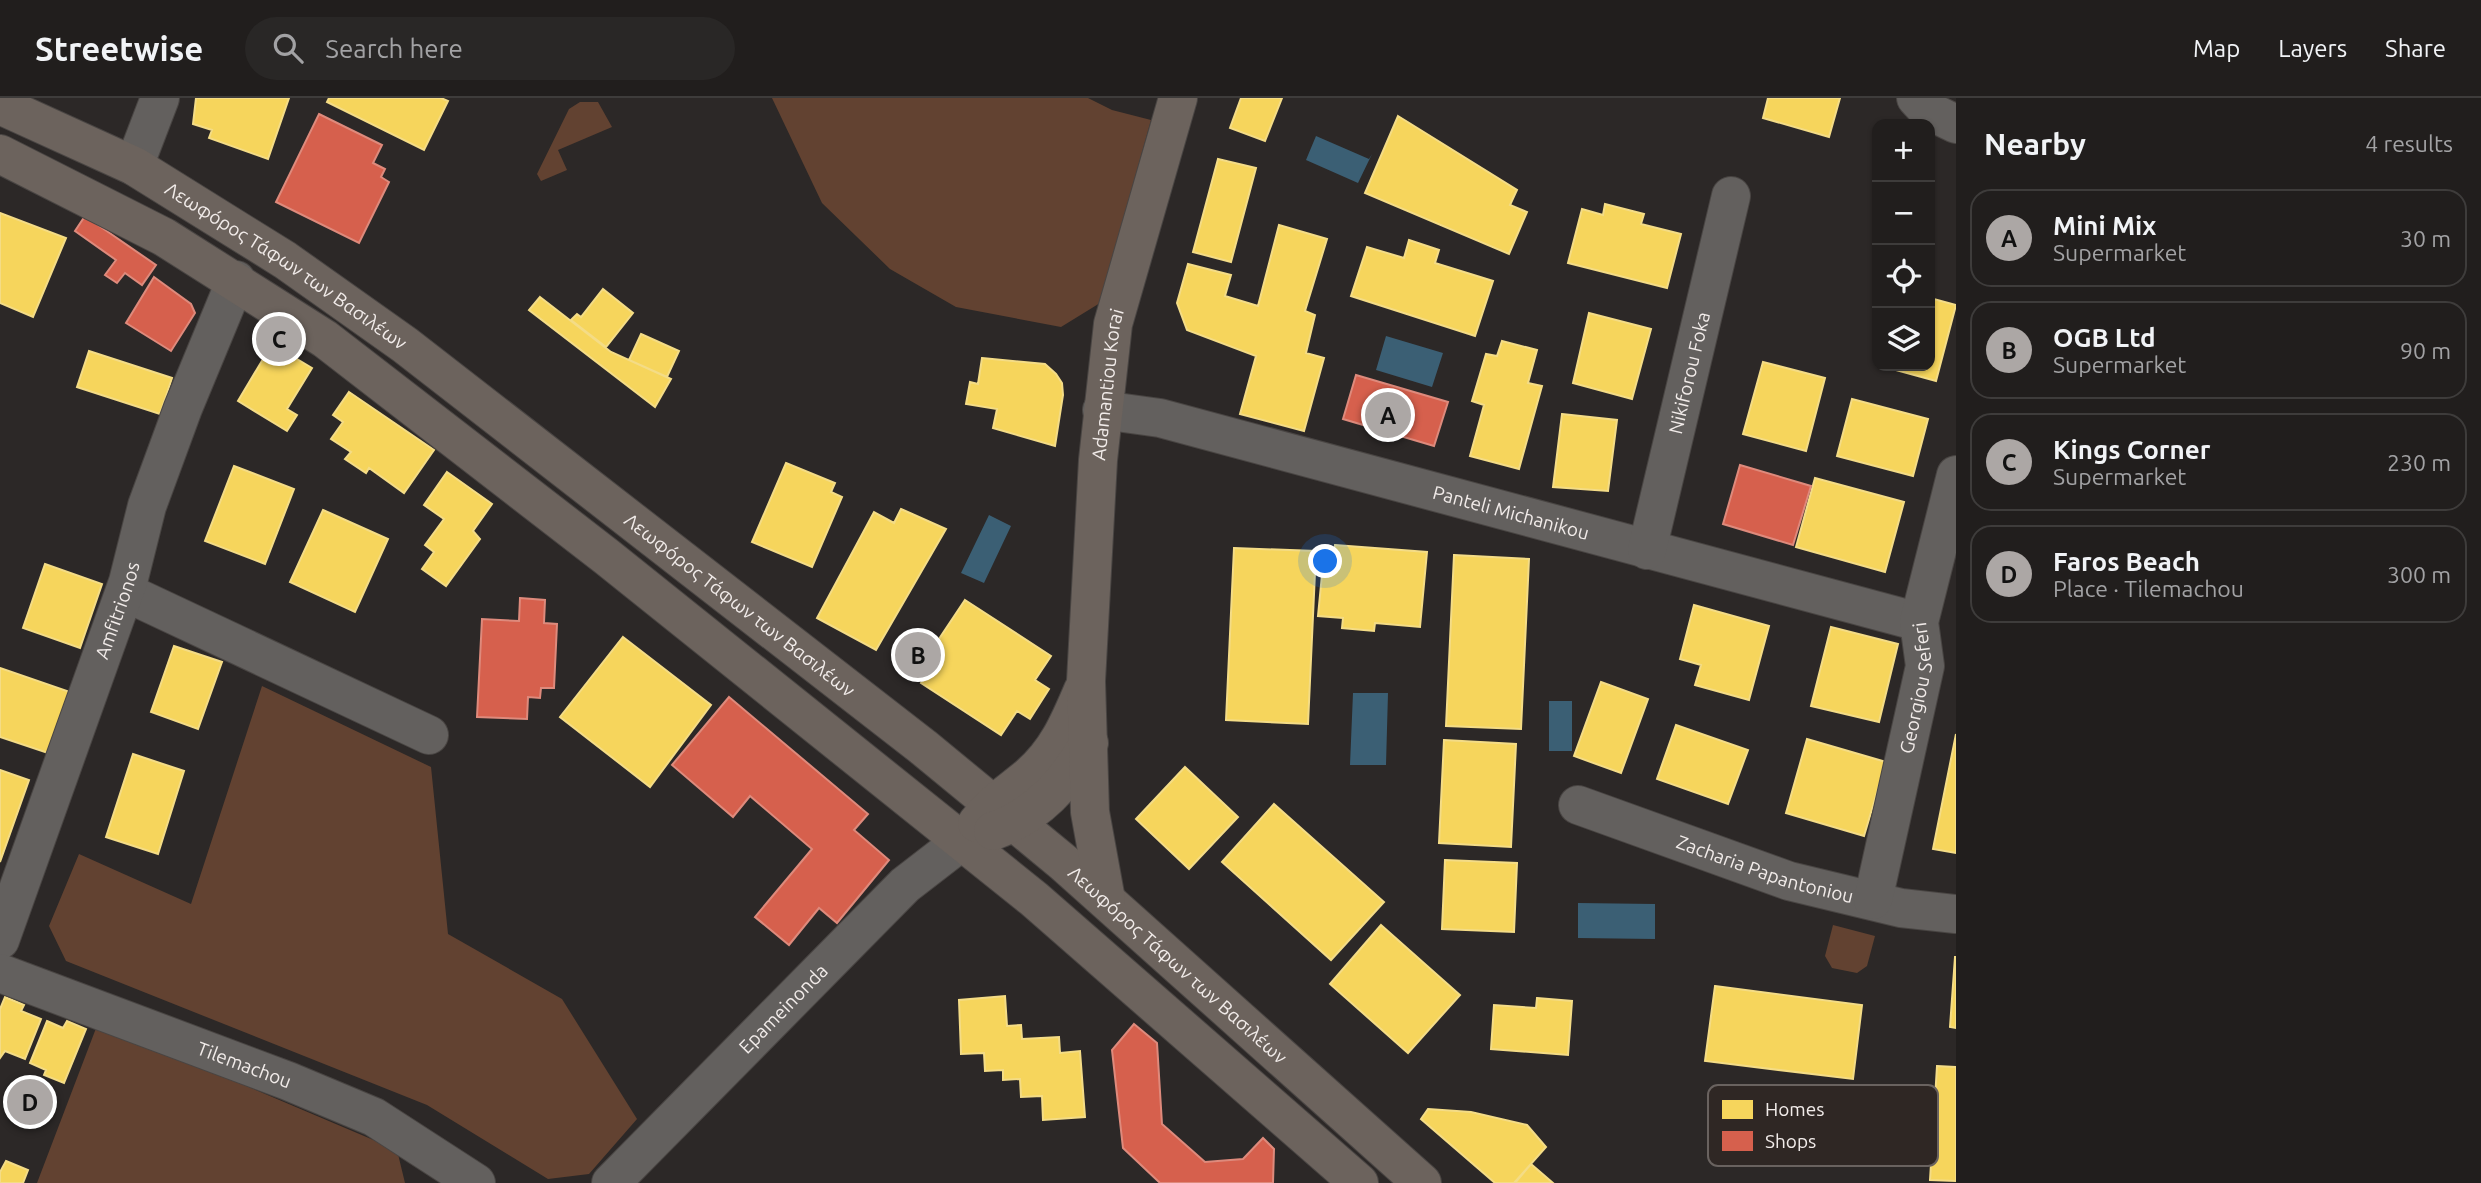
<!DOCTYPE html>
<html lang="en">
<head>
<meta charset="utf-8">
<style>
	body { margin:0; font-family:Ubuntu,sans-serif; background:#292726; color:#f1f3f6 }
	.controls { position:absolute; right:21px; top:21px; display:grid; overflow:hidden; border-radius:14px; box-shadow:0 2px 5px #0004 }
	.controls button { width:63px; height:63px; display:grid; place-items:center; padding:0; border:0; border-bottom:2px solid #3e3c3b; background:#211e1d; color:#f1f3f6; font:35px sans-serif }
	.you { position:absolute; left:1326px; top:464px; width:24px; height:24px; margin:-18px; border:5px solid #fff; border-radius:50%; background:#1a73e8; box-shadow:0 0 0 10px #1a73e833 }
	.badge { display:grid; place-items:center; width:46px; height:46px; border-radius:50%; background:#aca7a5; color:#111; font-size:23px; font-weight:700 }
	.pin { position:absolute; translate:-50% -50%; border:4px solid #fff; box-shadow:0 2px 7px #0006 }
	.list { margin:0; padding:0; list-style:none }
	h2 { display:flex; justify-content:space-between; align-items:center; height:91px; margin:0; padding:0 28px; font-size:30px }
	h2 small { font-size:23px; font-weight:400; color:#a2a2a4 }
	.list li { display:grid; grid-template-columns:46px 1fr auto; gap:21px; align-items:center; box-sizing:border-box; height:98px; margin:0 14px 14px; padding:0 14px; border:2px solid #3e3c3b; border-radius:21px }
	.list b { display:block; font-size:26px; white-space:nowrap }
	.list p { margin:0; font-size:23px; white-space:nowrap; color:#a2a2a4 }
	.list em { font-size:23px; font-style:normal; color:#a2a2a4 }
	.icon { flex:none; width:38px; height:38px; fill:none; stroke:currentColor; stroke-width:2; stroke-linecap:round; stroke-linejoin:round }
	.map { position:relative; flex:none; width:1956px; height:1085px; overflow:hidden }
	header { display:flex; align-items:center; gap:42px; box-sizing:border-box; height:98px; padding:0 35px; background:#211e1d; border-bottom:2px solid #3e3c3b }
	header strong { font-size:33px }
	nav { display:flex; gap:38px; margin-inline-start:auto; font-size:24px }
	.search { width:490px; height:63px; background:#292726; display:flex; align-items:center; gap:18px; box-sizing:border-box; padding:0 24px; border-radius:38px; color:#a2a2a4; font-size:26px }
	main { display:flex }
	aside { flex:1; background:#211e1d }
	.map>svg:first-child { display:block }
	.green { fill:#624231 }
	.water { fill:#3b5f74 }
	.homes { fill:#f6d55c; stroke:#f4dc86; stroke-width:2 }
	.shops { fill:#d6604d; stroke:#de8a7c; stroke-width:2 }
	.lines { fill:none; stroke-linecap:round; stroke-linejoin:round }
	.minor-casing { stroke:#494543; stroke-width:40 }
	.major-casing { stroke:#494543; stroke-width:40 }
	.minor { stroke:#63605e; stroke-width:38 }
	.major { stroke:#6c635d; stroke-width:38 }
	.labels { text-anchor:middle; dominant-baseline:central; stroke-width:7; stroke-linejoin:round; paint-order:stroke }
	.street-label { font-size:19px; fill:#f1ebe9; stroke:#2f2724 }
	.key { fill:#2f2724; stroke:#69625f; stroke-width:2 }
	.key-label { font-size:19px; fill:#f1ebe9 }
</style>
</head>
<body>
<header>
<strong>Streetwise</strong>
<div class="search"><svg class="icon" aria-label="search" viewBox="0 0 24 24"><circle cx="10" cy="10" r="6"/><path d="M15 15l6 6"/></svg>Search here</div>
<nav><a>Map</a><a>Layers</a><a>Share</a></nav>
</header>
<main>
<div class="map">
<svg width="1956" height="1085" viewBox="0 0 1956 1085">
	<rect width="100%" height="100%" fill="#2c2827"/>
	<path class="green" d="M 772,0 L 1088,0 L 1112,12 L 1151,22 L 1100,205 L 1061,229 L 956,209 L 890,171 L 822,105 Z
		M 580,4 L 598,4 L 612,29 L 558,52 L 567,72 L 541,83 L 537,76 L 569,11 Z
		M 262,588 L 431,669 L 448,836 L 562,901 L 637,1021 L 589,1076 L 548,1081 L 427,1007 L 66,863 L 49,828 L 79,756 L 191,806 Z
		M 1833,827 L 1875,838 L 1867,868 L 1857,875 L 1832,870 L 1825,858 Z
		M 98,925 L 397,1052 L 405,1085 L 37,1085 Z"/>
	<path class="water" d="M 1316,38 L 1369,61 L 1372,56 L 1358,85 L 1306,62 Z
		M 1386,238 L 1443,255 L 1432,289 L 1376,272 Z
		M 989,417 L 1011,428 L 984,485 L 961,475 Z
		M 1353,595 L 1388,595 L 1386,667 L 1350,667 Z
		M 1549,603 L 1572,603 L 1572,653 L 1549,653 Z
		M 1578,805 L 1655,806 L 1655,841 L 1578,840 Z"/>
	<path class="homes" d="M 196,0 L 289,0 L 268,61 L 209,40 L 212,32 L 193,26 Z
		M 329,0 L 441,0 L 448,3 L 424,52 L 327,4 Z
		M 1241,0 L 1282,0 L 1265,43 L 1230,30 Z
		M 1768,0 L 1840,0 L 1829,39 L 1763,20 Z
		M 1398,18 L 1517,92 L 1510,107 L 1527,114 L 1509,156 L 1365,95 Z
		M 1218,61 L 1256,70 L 1231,164 L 1193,154 Z
		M 1605,106 L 1644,116 L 1641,126 L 1681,136 L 1667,190 L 1568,165 L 1582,111 L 1603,117 Z
		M 0,115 L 66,140 L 33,219 L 0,205 Z
		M 1279,127 L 1327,141 L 1305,213 L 1315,217 L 1306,255 L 1324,260 L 1304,333 L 1240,316 L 1256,258 L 1187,232 L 1177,205 L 1188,166 L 1231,177 L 1225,198 L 1258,208 Z
		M 1409,142 L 1439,152 L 1435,165 L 1493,183 L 1475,238 L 1351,198 L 1367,149 L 1404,160 Z
		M 603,191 L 633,215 L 606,249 L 571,222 L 577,216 L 581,219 Z
		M 540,199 L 611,254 L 671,281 L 655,309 L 529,212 Z
		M 1930,200 L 1956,207 L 1936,283 L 1885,269 L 1930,268 Z
		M 1589,215 L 1651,231 L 1632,301 L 1573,285 Z
		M 641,236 L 679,253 L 667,279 L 629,262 Z
		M 1502,243 L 1537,252 L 1528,285 L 1542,288 L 1519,371 L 1470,358 L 1484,307 L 1472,303 L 1486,256 L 1497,258 Z
		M 272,246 L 312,270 L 287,311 L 297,317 L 287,333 L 238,303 Z
		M 89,253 L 172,280 L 160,316 L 77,289 Z
		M 982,260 L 1045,266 L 1056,276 L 1062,285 L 1063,297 L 1055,348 L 993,330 L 997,311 L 966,306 L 970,284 L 978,286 Z
		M 1763,264 L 1825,280 L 1806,353 L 1743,336 Z
		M 349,294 L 434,352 L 404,395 L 369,370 L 366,375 L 345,361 L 351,354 L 331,341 L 343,324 L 333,317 Z
		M 1852,301 L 1928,321 L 1913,378 L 1837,358 Z
		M 1562,316 L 1617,322 L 1608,393 L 1553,389 Z
		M 786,365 L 835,385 L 831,394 L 842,399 L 812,469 L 752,444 Z
		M 234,368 L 294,391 L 265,466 L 205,443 Z
		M 447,374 L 492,406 L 473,433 L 480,441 L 446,488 L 422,471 L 434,454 L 425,447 L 444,421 L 424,407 Z
		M 1815,380 L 1904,404 L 1885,474 L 1796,449 Z
		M 901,411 L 946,431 L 876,552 L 817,520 L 874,414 L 894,425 Z
		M 323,412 L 388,441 L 355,514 L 290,484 Z
		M 1335,447 L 1427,454 L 1420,529 L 1375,525 L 1374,533 L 1342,530 L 1343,520 L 1318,518 L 1324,456 L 1334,457 Z
		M 1234,450 L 1316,453 L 1308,626 L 1226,622 Z
		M 1454,457 L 1529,461 L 1521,631 L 1446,628 Z
		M 45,466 L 102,486 L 80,550 L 23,530 Z
		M 965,502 L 1051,558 L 1035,582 L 1049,591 L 1030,621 L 1017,613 L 1001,637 L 921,585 L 925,579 L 917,574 Z
		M 1694,507 L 1769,528 L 1749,602 L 1695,587 L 1701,567 L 1680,561 Z
		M 1831,529 L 1898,546 L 1879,624 L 1811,608 Z
		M 623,539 L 711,607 L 650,689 L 560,619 Z
		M 174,548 L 222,564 L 198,631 L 151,614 Z
		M 0,570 L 73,595 L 51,656 L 0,639 Z
		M 1601,584 L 1648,601 L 1621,675 L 1574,658 Z
		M 1676,627 L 1748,652 L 1728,706 L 1657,681 Z
		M 1956,636 L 1956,755 L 1933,751 Z
		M 1807,641 L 1886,664 L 1864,738 L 1786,715 Z
		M 1444,642 L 1516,646 L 1511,749 L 1439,745 Z
		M 133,656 L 184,673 L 158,756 L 106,739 Z
		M 1185,669 L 1238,719 L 1189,771 L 1136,721 Z
		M 0,672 L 29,682 L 0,764 Z
		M 1274,706 L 1384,804 L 1331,862 L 1222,764 Z
		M 1445,762 L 1517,765 L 1514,834 L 1442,831 Z
		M 1381,827 L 1460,897 L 1408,955 L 1330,886 Z
		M 1955,859 L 1956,859 L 1956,930 L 1950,929 Z
		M 1715,888 L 1862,907 L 1853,981 L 1705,963 Z
		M 1005,898 L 1007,928 L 1021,927 L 1022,941 L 1059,939 L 1060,955 L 1080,953 L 1085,1019 L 1043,1022 L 1042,998 L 1021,999 L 1020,981 L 1003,982 L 1003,972 L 985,973 L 984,955 L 961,956 L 959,902 Z
		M 5,899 L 24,907 L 21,913 L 41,921 L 25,961 L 5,953 L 0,960 L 0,911 Z
		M 1537,900 L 1572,903 L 1568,957 L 1491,951 L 1494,907 L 1536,910 Z
		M 47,923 L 63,930 L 67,923 L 86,931 L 64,985 L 44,977 L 46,972 L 30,965 Z
		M 1937,968 L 1956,969 L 1956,1083 L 1930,1082 Z
		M 1428,1011 L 1471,1014 L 1527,1027 L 1546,1049 L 1514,1085 L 1495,1085 L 1421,1021 Z
		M 6,1063 L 28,1072 L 23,1085 L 0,1085 L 0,1074 Z
		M 1531,1066 L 1553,1085 L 1515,1085 Z"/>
	<path class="shops" d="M 319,16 L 382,47 L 373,65 L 385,71 L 381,79 L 389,84 L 359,145 L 276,104 Z
		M 85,118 L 156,167 L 142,187 L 125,175 L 117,185 L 105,177 L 116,162 L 75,133 Z
		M 154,179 L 191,206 L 195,215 L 171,253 L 126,225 Z
		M 1356,277 L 1448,304 L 1434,348 L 1343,321 Z
		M 1740,367 L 1811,388 L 1793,447 L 1723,426 Z
		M 520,500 L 545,502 L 544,525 L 557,526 L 554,590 L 541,590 L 540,600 L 528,599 L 527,621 L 477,619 L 482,521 L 519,523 Z
		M 729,599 L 868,716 L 854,732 L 889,762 L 837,825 L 819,810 L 789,847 L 755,819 L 812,751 L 750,698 L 733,719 L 672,667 Z
		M 1134,926 L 1157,945 L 1162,1026 L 1205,1064 L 1243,1061 L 1263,1040 L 1274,1051 L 1273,1085 L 1160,1085 L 1123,1050 L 1112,952 Z"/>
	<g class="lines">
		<defs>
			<g id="minor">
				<path d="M 1916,0 L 1927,12 L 1956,26"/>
				<path d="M 134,68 L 160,0"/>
				<path id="s1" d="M 1102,312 L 1160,320 L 1919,524"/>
				<path id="s2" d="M 1647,452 L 1731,98"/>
				<path d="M 125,494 L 429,637"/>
				<path id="s3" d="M 1578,707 L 1789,783 L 1901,810 L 1956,816"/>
				<path id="s4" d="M 1873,802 L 1925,568 L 1919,524 L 1956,377"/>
				<path id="s5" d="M 0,842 L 128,484 L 147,408 L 183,310 L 236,182"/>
				<path id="s6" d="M 0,875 L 288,983 L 374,1019 L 476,1085"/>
				<path id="s7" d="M 611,1085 L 905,787 L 962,743"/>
			</g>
			<g id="major">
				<path id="s8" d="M 0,7 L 134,68 L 285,162 L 405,247 L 923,649 L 1064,765 L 1422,1085"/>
				<path d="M 0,56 L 164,139 L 325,241 L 607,459 L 1034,801 L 1359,1085"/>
				<path d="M 977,725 C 992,705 1010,694 1029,678 C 1057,654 1069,625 1083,592"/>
				<path d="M 993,733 C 1038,717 1066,685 1089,645"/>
				<path id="s9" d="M 1106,802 L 1090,714 L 1086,583 L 1098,362 L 1113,226 L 1178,0"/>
			</g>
		</defs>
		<use href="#minor" class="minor-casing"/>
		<use href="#major" class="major-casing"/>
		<use href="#minor" class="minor"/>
		<use href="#major" class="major"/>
	</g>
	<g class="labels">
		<g class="street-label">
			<text stroke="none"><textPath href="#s8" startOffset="329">Λεωφόρος Τάφων των Βασιλέων</textPath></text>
			<text stroke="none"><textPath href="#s2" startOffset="182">Nikiforou Foka</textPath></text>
			<text stroke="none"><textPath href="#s9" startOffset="518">Adamantiou Korai</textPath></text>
			<text stroke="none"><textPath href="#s1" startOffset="422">Panteli Michanikou</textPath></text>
			<text stroke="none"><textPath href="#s8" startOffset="896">Λεωφόρος Τάφων των Βασιλέων</textPath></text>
			<text stroke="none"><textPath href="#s5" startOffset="350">Amfitrionos</textPath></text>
			<text stroke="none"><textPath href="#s4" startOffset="217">Georgiou Seferi</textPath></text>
			<text stroke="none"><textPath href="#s3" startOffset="198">Zacharia Papantoniou</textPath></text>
			<text stroke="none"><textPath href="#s8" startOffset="1463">Λεωφόρος Τάφων των Βασιλέων</textPath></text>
			<text stroke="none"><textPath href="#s7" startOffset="245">Epameinonda</textPath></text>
			<text stroke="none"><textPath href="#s6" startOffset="261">Tilemachou</textPath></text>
		</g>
	</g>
	<rect x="1708" y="987" width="230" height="81" rx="10" class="key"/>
	<rect x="1722" y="1002" width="31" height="19" fill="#f6d55c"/>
	<rect x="1722" y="1033" width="31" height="20" fill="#d6604d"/>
	<g class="key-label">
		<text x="1765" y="1018">Homes</text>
		<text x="1765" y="1050">Shops</text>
	</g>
</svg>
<div class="controls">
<button>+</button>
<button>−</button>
<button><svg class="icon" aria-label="locate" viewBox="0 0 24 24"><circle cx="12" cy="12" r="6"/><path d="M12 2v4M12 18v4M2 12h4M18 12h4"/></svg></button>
<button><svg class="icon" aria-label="layers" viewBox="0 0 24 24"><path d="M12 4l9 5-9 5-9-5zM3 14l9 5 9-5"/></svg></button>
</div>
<div class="you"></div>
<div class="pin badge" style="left:1388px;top:317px">A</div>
<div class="pin badge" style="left:918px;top:557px">B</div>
<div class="pin badge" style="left:279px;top:241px">C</div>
<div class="pin badge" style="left:30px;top:1004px">D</div>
</div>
<aside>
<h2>Nearby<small>4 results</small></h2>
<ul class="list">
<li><span class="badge">A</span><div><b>Mini Mix</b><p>Supermarket</p></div><em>30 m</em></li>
<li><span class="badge">B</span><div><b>OGB Ltd</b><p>Supermarket</p></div><em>90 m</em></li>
<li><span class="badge">C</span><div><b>Kings Corner</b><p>Supermarket</p></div><em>230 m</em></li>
<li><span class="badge">D</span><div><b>Faros Beach</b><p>Place · Tilemachou</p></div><em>300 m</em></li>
</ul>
</aside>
</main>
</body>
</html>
